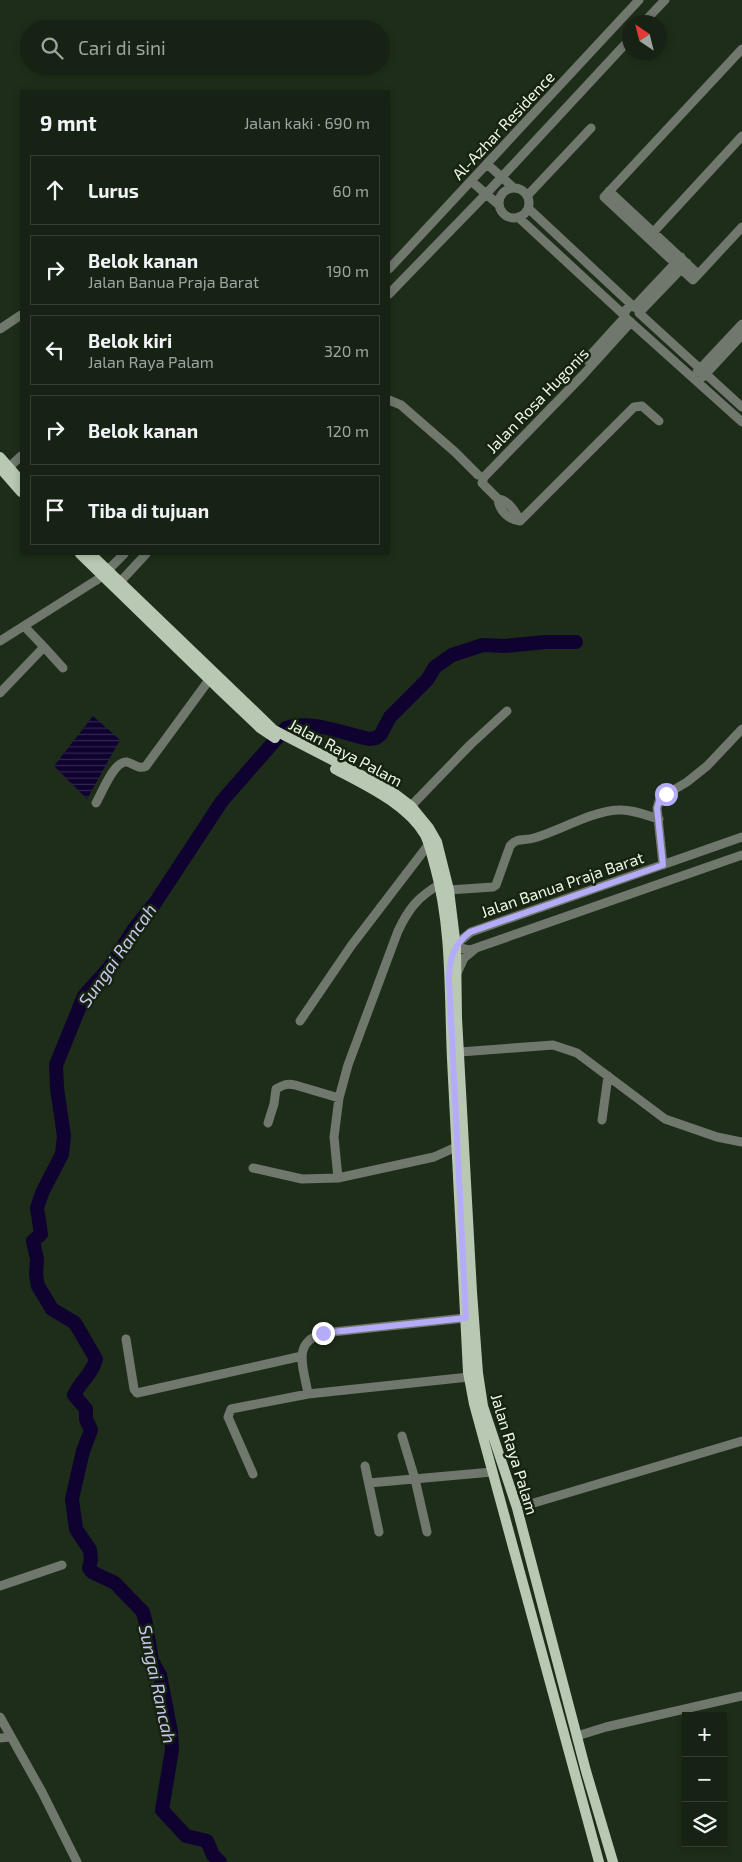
<!DOCTYPE html>
<html lang="id">
<head>
<meta charset="utf-8">
<style>
	body { margin:0; font-family:"Exo 2",sans-serif; background:#1f2a1c; color:#f1f3f6 }
	.controls { position:absolute; right:15px; bottom:15px; display:grid; overflow:hidden; border-radius:0px; box-shadow:0 2px 8px #0003 }
	.controls button { width:45px; height:45px; display:grid; place-items:center; padding:0; border:0; border-bottom:1px solid #353f33; background:#162213; color:#f1f3f6; font:25px sans-serif }
	.compass { position:absolute; left:622px; top:15px; width:45px; height:45px; border-radius:50%; background:#162213; box-shadow:0 2px 8px #0003; rotate:325deg }
	.stop { position:absolute; width:15px; height:15px; margin:-11px; border:4px solid #b4acf9; border-radius:50%; background:#fff }
	.stop.end { background:#b4acf9; border-color:#fff; box-shadow:0 1px 5px #0008 }
	.list { margin:0; padding:0; list-style:none }
	h2 { display:flex; justify-content:space-between; align-items:center; height:65px; margin:0; padding:0 20px; font-size:21px }
	h2 small { font-size:16px; font-weight:400; color:#9ea4a0 }
	.list li { display:grid; grid-template-columns:32px 1fr auto; gap:15px; align-items:center; box-sizing:border-box; height:70px; margin:0 10px 10px; padding:0 10px; border:1px solid #353f33; border-radius:0px }
	.list b { display:block; font-size:19px; white-space:nowrap }
	.list p { margin:0; font-size:16px; white-space:nowrap; color:#9ea4a0 }
	.list em { font-size:16px; font-style:normal; color:#9ea4a0 }
	.icon { flex:none; width:28px; height:28px; fill:none; stroke:currentColor; stroke-width:2; stroke-linecap:round; stroke-linejoin:round }
	.map { position:relative; flex:none; width:742px; height:1862px; overflow:hidden }
	.search { position:absolute; background:#162213; box-shadow:0 2px 8px #0003; left:20px; top:20px; width:370px; height:55px; display:flex; align-items:center; gap:12px; box-sizing:border-box; padding:0 18px; border-radius:28px; color:#9ea4a0; font-size:19px }
	.panel { position:absolute; background:#162213; box-shadow:0 2px 8px #0003; left:20px; top:90px; width:370px; height:465px; border-radius:0px }
	.map>svg:first-child { display:block }
	.water { fill:url(#water-rules) }
	.lines { fill:none; stroke-linecap:round; stroke-linejoin:round }
	.river { stroke:#0f0130; stroke-width:14 }
	.minor { stroke:#70786e; stroke-width:9 }
	.major { stroke:#b9c8b3; stroke-width:10 }
	.route { stroke:#b4acf9; stroke-width:6 }
	.labels { text-anchor:middle; dominant-baseline:central; stroke-width:5; stroke-linejoin:round; paint-order:stroke }
	.street-label { font-size:16px; fill:#eef7ea; stroke:#152310 }
	.water-label { font-size:18px; font-style:italic; fill:#cac7f0; stroke:#152310 }
</style>
</head>
<body>
<div class="map">
<svg width="742" height="1862" viewBox="0 0 742 1862">
	<defs>
		<pattern id="water-rules" width="6" height="5" patternUnits="userSpaceOnUse" patternTransform="scale(1.25)"><rect width="6" height="5" fill="#0f0130"/><path d="M0 2.5h6" fill="none" stroke="#32274e"/></pattern>
	</defs>
	<rect width="100%" height="100%" fill="#1e2d19"/>
	<path class="water" d="M 93,716 L 120,740 L 87,799 L 54,766 Z"/>
	<g class="lines">
		<path class="river" d="M 220,1862 L 213,1855 L 207,1841 L 186,1836 L 162,1810 L 172,1750 L 171,1732 L 160,1675 L 152,1661 L 146,1624 L 143,1612 L 115,1583 L 92,1572 L 89,1568 L 91,1560 L 90,1550 L 76,1529 L 72,1499 L 83,1451 L 91,1430 L 86,1419 L 86,1409 L 74,1395 C 81,1380 92,1375 96,1359 L 75,1323 L 52,1309 L 38,1286 L 36,1275 L 37,1259 L 33,1241 L 41,1234 L 37,1208 L 42,1193 L 62,1154 L 64,1136 L 57,1088 L 56,1065 L 84,996 L 109,968 L 134,929 L 155,903 L 222,801 L 286,728 C 311,719 344,734 369,739 L 376,738 L 381,734 L 390,717 L 427,680 L 435,667 L 452,655 L 483,645 L 504,646 L 546,642 L 576,642"/>
		<path class="minor" d="M 644,22 L 665,0
			M 742,49 L 604,197 L 693,280 L 742,227
			M 487,164 L 514,188
			M 471,181 L 499,205
			M499 203a15 15 0 1 1 30 0a15 15 0 1 1-30 0Z
			M 609,191 L 698,274
			M 527,196 L 591,128
			M 528,208 L 634,307 L 681,257
			M 518,217 L 624,315
			M 648,238 L 742,136
			M 687,263 L 639,313 L 742,407
			M 389,269 L 639,0
			M 389,294 L 486,194 L 630,39
			M 638,309 L 632,306 C 626,308 624,312 625,317 L 742,422
			M 631,322 L 583,375 L 484,477 L 482,483 L 498,499 C 499,511 509,520 520,521 L 634,407 L 642,406 L 659,421
			M 0,329 L 21,315
			M 586,360 L 625,317
			M 697,372 L 742,324
			M 703,377 L 742,335
			M 389,400 L 401,405 L 409,412 L 455,452 L 478,475
			M 4,472 L 21,456
			M 498,499 C 508,500 516,512 520,521
			M 108,570 L 124,554
			M 120,582 L 146,554
			M 0,641 L 103,576
			M 44,647 L 63,668
			M 0,693 L 44,647 L 24,626
			M 96,803 C 102,793 114,760 127,762 C 135,764 139,770 146,766 L 209,680
			M 411,806 L 470,745 L 507,711
			M 663,865 L 657,808 L 660,798 L 687,782 L 707,766 L 742,729
			M 440,884 C 418,897 409,908 398,931 L 348,1065 L 339,1098 L 334,1137 L 338,1178 L 434,1157 L 456,1147
			M 449,890 L 493,887 L 496,885 L 510,846 C 517,837 524,841 534,838 C 559,831 592,811 618,810 C 632,809 645,815 659,819
			M 456,947 L 469,950 L 476,948 L 742,855
			M 454,950 L 460,941 L 471,932 L 742,837
			M 457,973 L 464,958 L 476,948
			M 300,1021 L 351,946 L 429,844
			M 460,1052 L 553,1045 L 577,1053 L 665,1119 L 717,1137 L 742,1142
			M 602,1120 L 608,1076
			M 268,1123 L 274,1104 L 276,1089 C 283,1085 287,1083 295,1085 L 339,1098
			M 253,1168 L 302,1179 L 338,1178
			M 126,1339 L 134,1389 L 137,1393 L 302,1356
			M 308,1394 C 304,1368 291,1343 323,1333 L 465,1318
			M 402,1436 L 415,1479 L 427,1532
			M 365,1466 L 379,1532
			M 253,1474 L 228,1417 L 231,1409 L 308,1394 L 469,1377
			M 369,1483 L 492,1472
			M 517,1508 L 742,1441
			M 0,1586 L 62,1565
			M 0,1717 L 42,1792 L 77,1862
			M 577,1736 L 606,1727 L 742,1696
			M 0,1738 L 11,1737"/>
		<path class="major" d="M 0,457 L 21,481
			M 0,468 L 21,492
			M 80,554 L 222,692 L 260,728 L 275,738
			M 91,554 L 274,730 L 390,790 L 411,806 L 429,828 L 437,842 L 449,890 L 456,947 L 457,1018 L 472,1292 L 478,1373 L 483,1406 L 517,1508 L 586,1771 L 613,1862
			M 335,769 C 365,785 407,804 425,835 C 430,845 432,857 435,867 C 452,929 449,995 452,1059 C 457,1163 463,1267 468,1372 L 474,1404 L 599,1862"/>
	</g>
	<g class="lines">
		<path class="route" d="M 323,1333 L 466,1318 L 449,979 C 449,959 454,944 470,932 L 663,865 L 657,808 L 660,798 L 666,794"/>
	</g>
	<g class="labels">
		<g class="street-label">
			<text transform="translate(503 125) rotate(-47)">Al-Azhar Residence</text>
			<text transform="translate(537 400) rotate(-46)">Jalan Rosa Hugonis</text>
			<text transform="translate(346 752) rotate(28)">Jalan Raya Palam</text>
			<text transform="translate(562 884) rotate(-19)">Jalan Banua Praja Barat</text>
			<text transform="translate(515 1454) rotate(73)">Jalan Raya Palam</text>
		</g>
		<g class="water-label">
			<text transform="translate(117 955) rotate(-55)">Sungai Rancah</text>
			<text transform="translate(158 1684) rotate(78)">Sungai Rancah</text>
		</g>
	</g>
</svg>
<div class="controls">
<button>+</button>
<button>−</button>
<button><svg class="icon" aria-label="layers" viewBox="0 0 24 24"><path d="M12 4l9 5-9 5-9-5zM3 14l9 5 9-5"/></svg></button>
</div>
<svg class="compass" viewBox="-18 -18 36 36"><path d="M0-13l5 13h-10z" fill="#e53935"/><path d="M0 13l5-13h-10z" fill="#9ea4a0"/></svg>
<div class="stop" style="left:666px;top:794px"></div>
<div class="stop end" style="left:323px;top:1333px"></div>
<div class="search"><svg class="icon" aria-label="search" viewBox="0 0 24 24"><circle cx="10" cy="10" r="6"/><path d="M15 15l6 6"/></svg>Cari di sini</div>
<section class="panel">
<h2>9 mnt<small>Jalan kaki · 690 m</small></h2>
<ul class="list">
<li><svg class="icon" aria-label="ahead" viewBox="0 0 24 24"><path d="M12 20V5M6 11l6-6 6 6"/></svg><div><b>Lurus</b></div><em>60 m</em></li>
<li><svg class="icon" aria-label="right" viewBox="0 0 24 24"><path d="M7 20v-9h11M14 6l5 5-5 5"/></svg><div><b>Belok kanan</b><p>Jalan Banua Praja Barat</p></div><em>190 m</em></li>
<li><svg class="icon" aria-label="left" viewBox="0 0 24 24"><path d="M17 20v-9H6M10 6l-5 5 5 5"/></svg><div><b>Belok kiri</b><p>Jalan Raya Palam</p></div><em>320 m</em></li>
<li><svg class="icon" aria-label="right" viewBox="0 0 24 24"><path d="M7 20v-9h11M14 6l5 5-5 5"/></svg><div><b>Belok kanan</b></div><em>120 m</em></li>
<li><svg class="icon" aria-label="arrive" viewBox="0 0 24 24"><path d="M6 21V4h12l-3 4 3 4H6"/></svg><div><b>Tiba di tujuan</b></div></li>
</ul>
</section>
</div>
</body>
</html>
